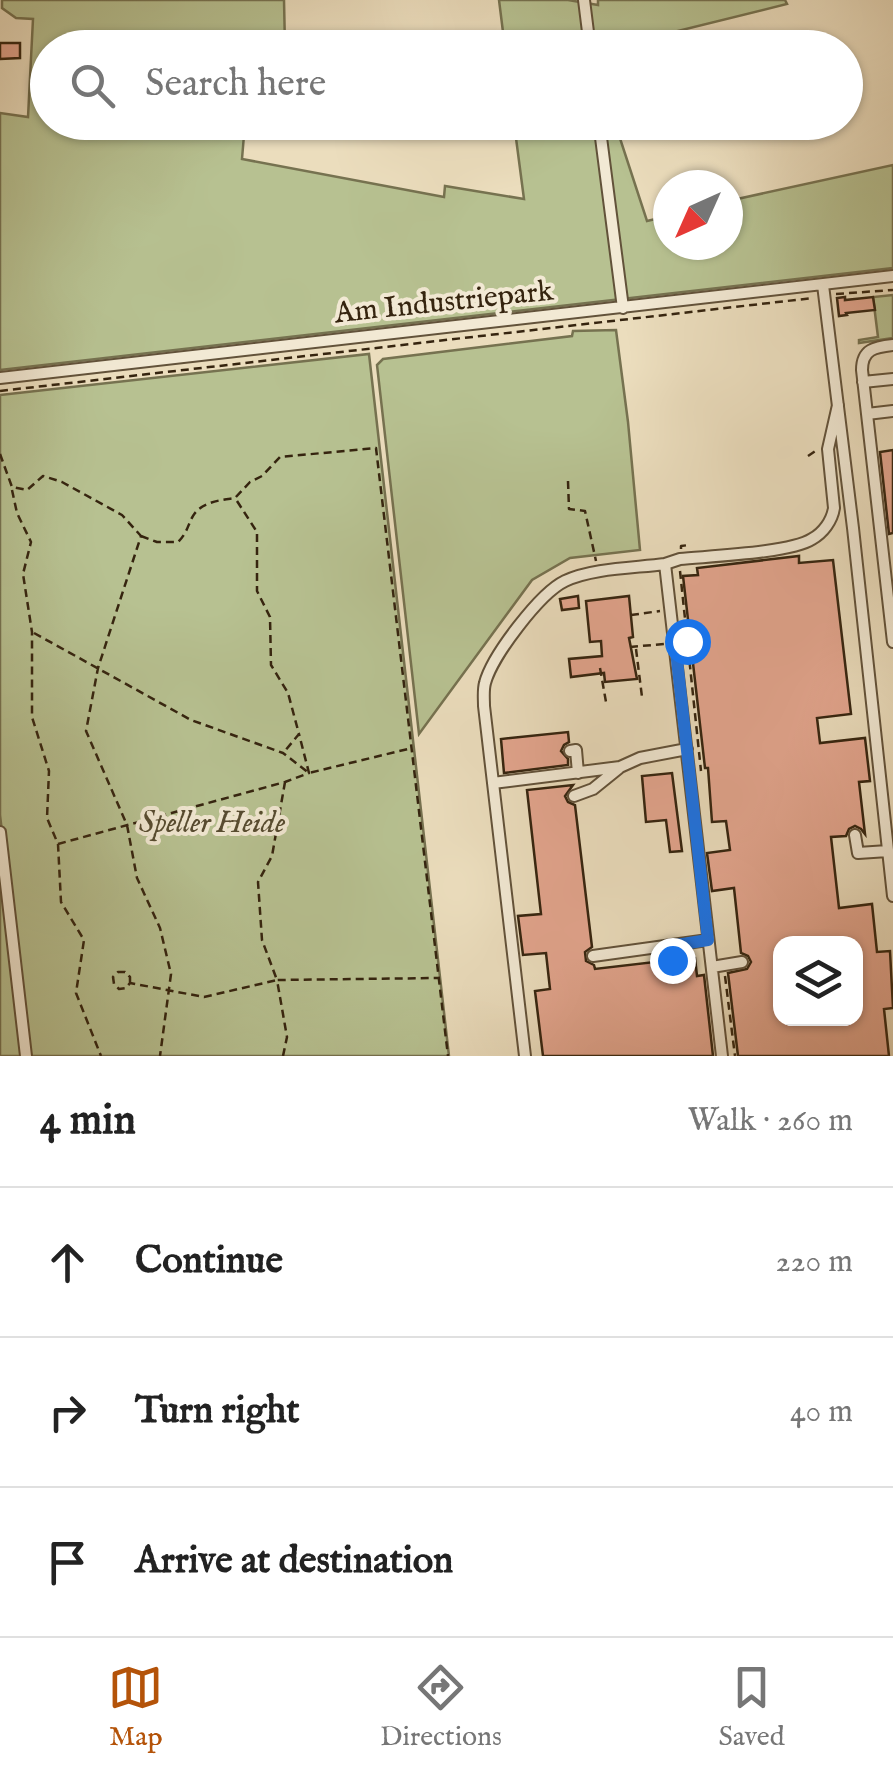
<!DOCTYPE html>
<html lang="en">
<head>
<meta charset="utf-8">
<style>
	body { margin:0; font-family:"IM FELL English",serif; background:#f2f2f2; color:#222 }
	.controls { position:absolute; right:30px; bottom:30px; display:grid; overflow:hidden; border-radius:20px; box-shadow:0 2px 8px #0004 }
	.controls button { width:90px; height:90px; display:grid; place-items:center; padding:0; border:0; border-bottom:2px solid #e0e0e0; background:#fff; color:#222; font:50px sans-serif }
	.compass { position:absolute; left:653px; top:170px; width:90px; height:90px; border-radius:50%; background:#fff; box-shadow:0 2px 8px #0004; rotate:225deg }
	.stop { position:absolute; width:30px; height:30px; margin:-22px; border:8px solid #1a73e8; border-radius:50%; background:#fff }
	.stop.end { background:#1a73e8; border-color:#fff; box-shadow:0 2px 10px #0008 }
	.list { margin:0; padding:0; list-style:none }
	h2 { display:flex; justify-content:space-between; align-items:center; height:130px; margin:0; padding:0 40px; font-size:42px }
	h2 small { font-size:32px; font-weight:400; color:#767676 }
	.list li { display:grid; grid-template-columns:65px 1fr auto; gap:30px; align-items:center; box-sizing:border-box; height:150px; padding:0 40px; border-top:2px solid #e0e0e0 }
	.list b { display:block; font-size:38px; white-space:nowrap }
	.list em { font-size:32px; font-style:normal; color:#767676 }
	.icon { flex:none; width:55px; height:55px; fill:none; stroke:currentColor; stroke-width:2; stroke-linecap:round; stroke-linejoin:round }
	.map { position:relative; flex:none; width:893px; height:1056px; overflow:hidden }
	.search { position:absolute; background:#fff; box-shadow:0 2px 8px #0004; left:30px; right:30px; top:30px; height:110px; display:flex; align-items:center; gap:25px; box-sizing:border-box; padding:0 35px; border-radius:55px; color:#767676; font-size:38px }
	.sheet { height:580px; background:#fff }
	nav { display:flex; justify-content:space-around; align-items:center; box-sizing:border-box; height:140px; border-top:2px solid #e0e0e0; background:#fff; font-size:28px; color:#767676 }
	nav a { display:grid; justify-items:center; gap:5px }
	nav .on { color:#b45309 }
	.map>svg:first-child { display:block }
	.green { fill:#b7c191; stroke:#767250; stroke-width:2.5 }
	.building { fill:#e3a58e; stroke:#35240f; stroke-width:2.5; fill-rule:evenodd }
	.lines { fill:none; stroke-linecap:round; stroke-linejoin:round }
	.minor-casing { stroke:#62523a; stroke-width:14 }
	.path { stroke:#35240f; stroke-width:2.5; stroke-dasharray:8 5; stroke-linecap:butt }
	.minor { stroke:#f2e9d4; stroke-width:10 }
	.route { stroke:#1a73e8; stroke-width:12 }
	.labels { text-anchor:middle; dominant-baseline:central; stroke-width:8; stroke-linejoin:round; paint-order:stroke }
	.street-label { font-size:30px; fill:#35240f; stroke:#f2e9d4 }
	.park-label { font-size:30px; font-style:italic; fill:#564b30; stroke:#f2e9d4 }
</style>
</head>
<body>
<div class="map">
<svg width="893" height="1056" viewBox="0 0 893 1056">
	<rect width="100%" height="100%" fill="#ebddbd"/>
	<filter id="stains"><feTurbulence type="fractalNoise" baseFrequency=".002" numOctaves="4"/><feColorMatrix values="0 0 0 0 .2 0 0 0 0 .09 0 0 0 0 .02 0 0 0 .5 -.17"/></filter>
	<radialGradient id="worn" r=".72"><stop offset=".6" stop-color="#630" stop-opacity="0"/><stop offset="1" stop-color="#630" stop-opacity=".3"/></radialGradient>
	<path class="green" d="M 2,0 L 284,0 L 285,47 L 48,48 L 48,122 L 245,123 L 242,159 L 444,197 L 445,186 L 524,199 L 514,123 L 615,123 L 647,221 L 668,216 L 668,245 L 728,245 L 728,201 L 893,165 L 893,268 L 0,370 L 0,113 L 28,117 L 33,19 L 16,18 L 2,8 Z
		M 499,0 L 568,0 L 598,5 L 598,0 L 785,0 L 787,4 L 613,47 L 505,48 Z
		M 893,295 L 893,338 L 859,343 L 859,340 L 878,337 L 873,297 Z
		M 616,330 L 628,422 L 640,550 L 570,558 L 532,580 L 419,734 L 377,365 L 383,359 L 572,336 L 573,331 Z
		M 369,354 L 449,1056 L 28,1056 L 0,815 L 0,395 Z
		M 0,846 L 24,1056 L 0,1056 Z"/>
	<path class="building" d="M 0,43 L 20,43 L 20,58 L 0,59 Z
		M 845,297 L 845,300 L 873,297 L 875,310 L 846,313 L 847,315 L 839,316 L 837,298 Z
		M 893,450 L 893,533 L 889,534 L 880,452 Z
		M 799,556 L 799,563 L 833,560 L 851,714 L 817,718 L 820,743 L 865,738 L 870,781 L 859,782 L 865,834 L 861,829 L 855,826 L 849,829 L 846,836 L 831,837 L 839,908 L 872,904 L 877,952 L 890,951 L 893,1008 L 884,1009 L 889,1056 L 738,1056 L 728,973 L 747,969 L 751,962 L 748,956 L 741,953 L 734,888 L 712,891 L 707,853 L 730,850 L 726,821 L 712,822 L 708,768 L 705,768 L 683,576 L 698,575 L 697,568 ZM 780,944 L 856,944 L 856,1018 L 780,1018 Z
		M 578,596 L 579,608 L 562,610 L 560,599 Z
		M 629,596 L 633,637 L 629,638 L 637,679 L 605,682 L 604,673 L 571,677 L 569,659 L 602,656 L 601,641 L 590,642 L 586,601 Z
		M 568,732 L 569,742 L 564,745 L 561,751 L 568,759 L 568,765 L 504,773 L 501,739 Z
		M 672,773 L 682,851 L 670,852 L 666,820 L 646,822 L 642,776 Z
		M 573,785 L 565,796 L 568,802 L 575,805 L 592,947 L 585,952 L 586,961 L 594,965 L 595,969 L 663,961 L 666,966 L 672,969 L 678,966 L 681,959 L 695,958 L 697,976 L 704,975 L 713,1056 L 543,1056 L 535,991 L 550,989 L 546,953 L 523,955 L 518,916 L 541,914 L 527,790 Z"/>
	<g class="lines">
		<defs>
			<path id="minor" d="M 584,0 L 590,48
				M 599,122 L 623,308
				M 823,285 L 853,528 L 893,896
				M 893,345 C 875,347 862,349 862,370 L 893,642
				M 0,378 L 893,276
				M 863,382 L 893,379
				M 867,414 L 893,411
				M 570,751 L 576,750 L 578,773
				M 493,783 L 620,767 L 640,758 L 687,749
				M 574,796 L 593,789 L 619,768
				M 0,832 L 26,1056
				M 855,835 L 858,853 L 888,851
				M 670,946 L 672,960
				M 593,956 L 708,940
				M 712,967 L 742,962
				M 525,1056 L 484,706 C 484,699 483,690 485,683 C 492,656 540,593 565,581 C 592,568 635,568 665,564
				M 722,1056 L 665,564 L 680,559 C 710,556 790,553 812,539 C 823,533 832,521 834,508 L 828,449 L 838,405"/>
		</defs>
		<use href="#minor" class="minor-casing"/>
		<path class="path" d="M 836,294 L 893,290
			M 0,391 L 813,298
			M 0,454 L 12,487 L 27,490 L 43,476 L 62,482 L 122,515 L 141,536 L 98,668 L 86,731 L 127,825 L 137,878 L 160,928 L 171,974 L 160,1056
			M 808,456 L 817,450
			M 568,481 L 569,509 L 585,511 L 596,561
			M 12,490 L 17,513 L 31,542 L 23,574 L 32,632 L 32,717 L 49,771 L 47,818 L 58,844 L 61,902 L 84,940 L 76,993 L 101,1056
			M 237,501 L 257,532 L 257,591 L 270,617 L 271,665 L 288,693 L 299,734 L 284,752
			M 141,536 L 157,542 L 178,542 C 189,531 188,522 195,513 C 205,501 222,500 235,498 L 250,482 L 262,476 L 280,457 L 376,448 L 448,1056
			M 681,549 L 681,546 L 689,545
			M 680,571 L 701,771
			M 631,615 L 660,611
			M 34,633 L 191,720 L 283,753 L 309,773 L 412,748
			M 630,647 L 664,644
			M 636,649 L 642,697
			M 600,668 L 606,702
			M 58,844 L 285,782 L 309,773 L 299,734
			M 725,976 L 735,1056
			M 130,983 L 130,977 L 125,972 L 118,972 L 113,977 L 114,984 L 119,989 L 126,988 L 130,983 L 204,997 L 277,980 L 262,940 L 258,882 L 272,856 L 285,782
			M 283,1056 L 287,1037 L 277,980 L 438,978"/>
		<use href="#minor" class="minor"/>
	</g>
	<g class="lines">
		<path class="route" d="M 672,960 L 670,946 L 708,940 L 675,642 L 687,641"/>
	</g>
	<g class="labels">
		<g class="street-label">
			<text transform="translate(444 303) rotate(-6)">Am Industriepark</text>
		</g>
		<g class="park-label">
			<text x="212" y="824">Speller Heide</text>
		</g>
	</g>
	<rect width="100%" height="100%" filter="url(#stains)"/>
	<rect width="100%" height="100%" fill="url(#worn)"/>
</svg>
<div class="controls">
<button><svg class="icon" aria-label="layers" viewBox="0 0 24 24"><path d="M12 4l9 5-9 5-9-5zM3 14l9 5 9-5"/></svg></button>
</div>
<svg class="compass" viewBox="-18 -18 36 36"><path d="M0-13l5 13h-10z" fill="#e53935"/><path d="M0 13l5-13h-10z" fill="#767676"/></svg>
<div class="stop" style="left:687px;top:641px"></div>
<div class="stop end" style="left:672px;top:960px"></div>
<div class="search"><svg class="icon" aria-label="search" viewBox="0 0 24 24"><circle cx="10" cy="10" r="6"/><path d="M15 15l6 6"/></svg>Search here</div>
</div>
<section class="sheet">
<h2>4 min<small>Walk · 260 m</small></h2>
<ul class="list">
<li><svg class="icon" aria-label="ahead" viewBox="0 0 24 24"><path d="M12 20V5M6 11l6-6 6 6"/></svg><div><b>Continue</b></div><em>220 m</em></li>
<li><svg class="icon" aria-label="right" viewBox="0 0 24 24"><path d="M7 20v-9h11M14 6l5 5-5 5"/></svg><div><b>Turn right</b></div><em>40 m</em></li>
<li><svg class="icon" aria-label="arrive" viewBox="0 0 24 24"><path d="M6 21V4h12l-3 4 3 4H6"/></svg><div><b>Arrive at destination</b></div></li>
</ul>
</section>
<nav>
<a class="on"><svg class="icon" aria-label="map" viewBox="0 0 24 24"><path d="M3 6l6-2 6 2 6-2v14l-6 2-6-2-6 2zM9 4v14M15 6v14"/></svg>Map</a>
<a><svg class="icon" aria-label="directions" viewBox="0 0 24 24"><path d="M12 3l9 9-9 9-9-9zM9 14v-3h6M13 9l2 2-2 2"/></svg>Directions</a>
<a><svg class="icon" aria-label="saved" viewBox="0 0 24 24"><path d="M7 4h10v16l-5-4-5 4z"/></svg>Saved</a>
</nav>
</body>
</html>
